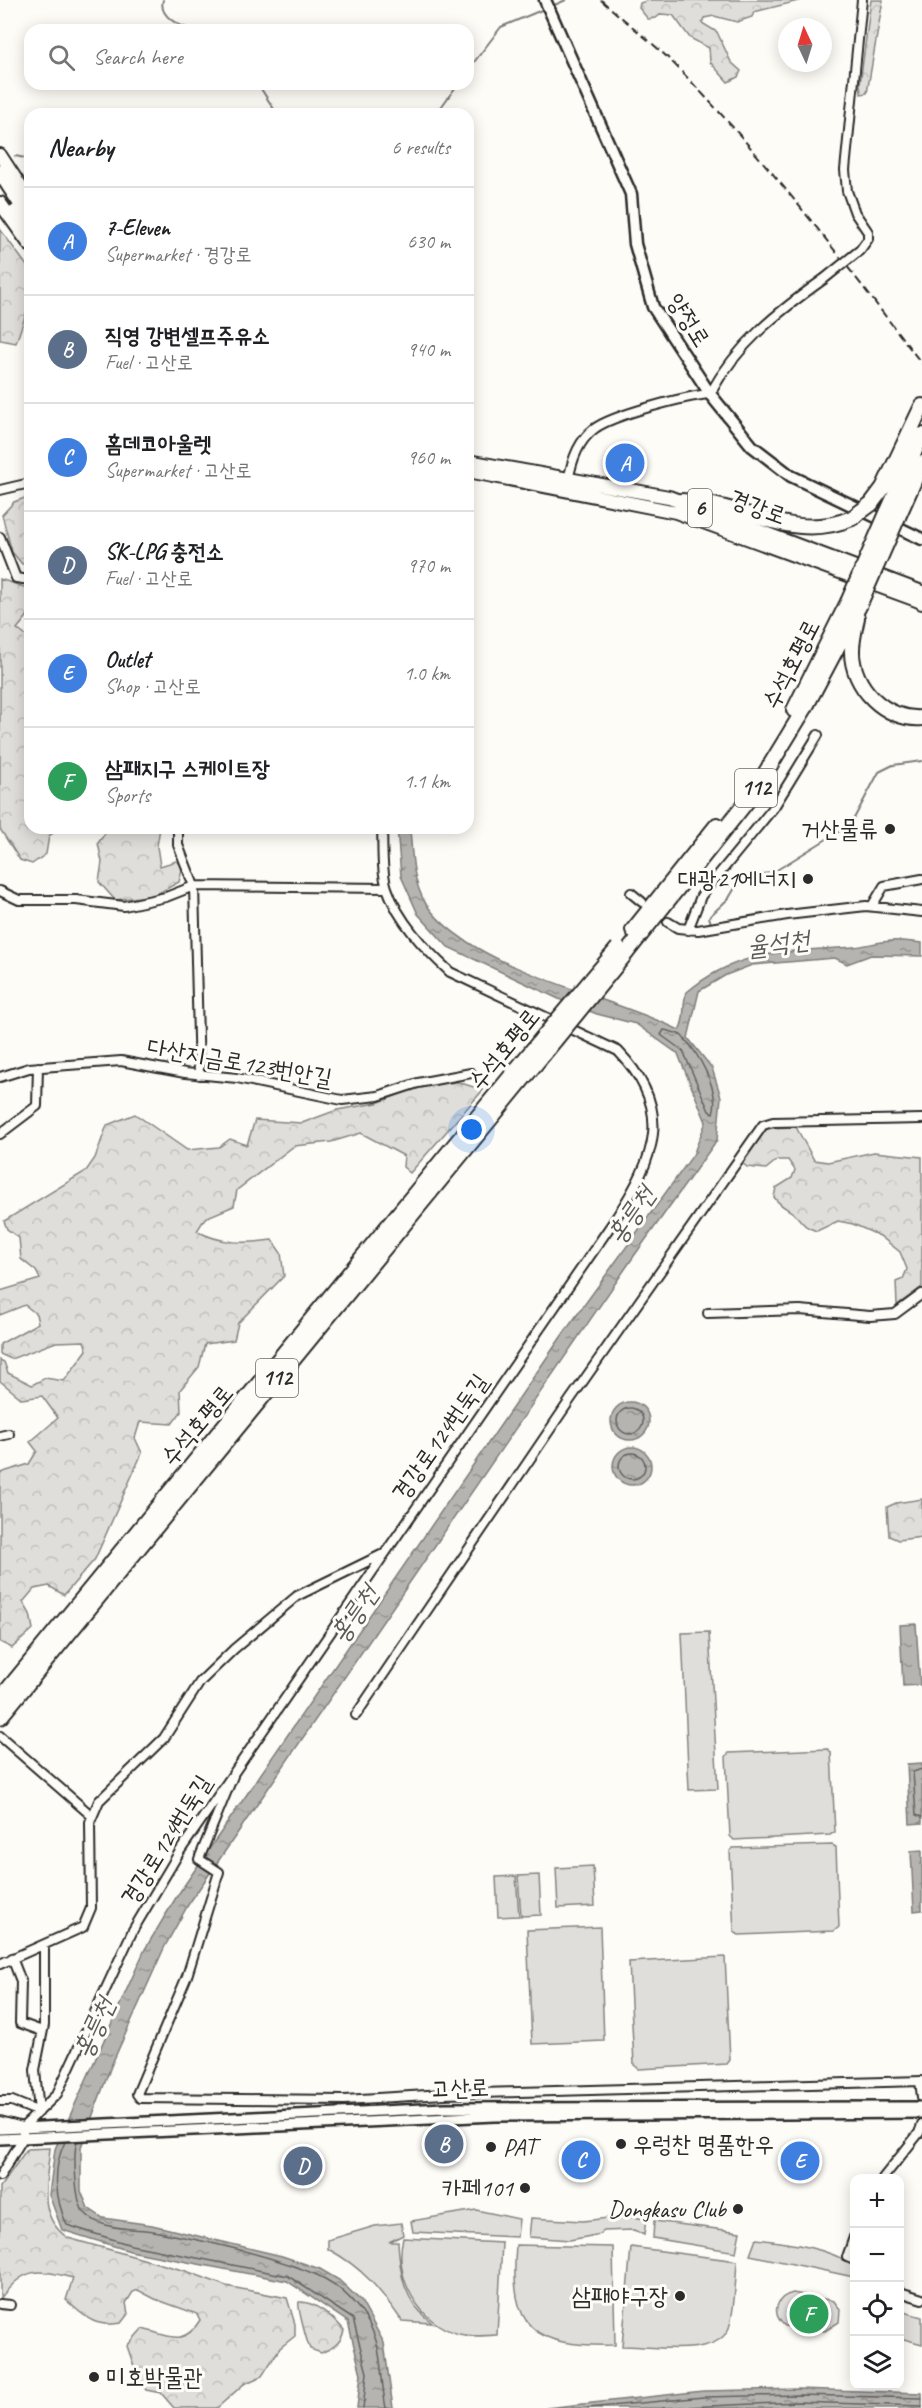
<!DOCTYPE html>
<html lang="en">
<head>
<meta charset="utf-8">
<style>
	body { margin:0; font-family:Caveat,"Poor Story",sans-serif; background:#f6f6f6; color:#202124 }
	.controls { position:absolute; right:18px; bottom:18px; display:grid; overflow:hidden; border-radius:12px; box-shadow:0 3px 15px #0003 }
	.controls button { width:54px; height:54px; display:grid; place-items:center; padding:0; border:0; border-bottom:2px solid #e0e0e0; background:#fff; color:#202124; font:30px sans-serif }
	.compass { position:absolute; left:778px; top:18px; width:54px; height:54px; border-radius:50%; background:#fff; box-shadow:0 3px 15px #0003; rotate:356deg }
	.you { position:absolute; left:472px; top:1130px; width:21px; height:21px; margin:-15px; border:4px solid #fff; border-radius:50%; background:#1a73e8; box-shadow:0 0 0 9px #1a73e833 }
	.badge { display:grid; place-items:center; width:39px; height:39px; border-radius:50%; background:#111827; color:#fff; font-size:20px; font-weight:700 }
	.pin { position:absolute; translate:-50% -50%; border:3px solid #fff; box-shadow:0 2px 6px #0006 }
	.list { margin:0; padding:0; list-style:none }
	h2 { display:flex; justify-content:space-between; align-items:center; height:78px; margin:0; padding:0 24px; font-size:26px }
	h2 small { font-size:20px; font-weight:400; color:#757577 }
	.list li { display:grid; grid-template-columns:39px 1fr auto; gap:18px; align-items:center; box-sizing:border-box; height:108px; padding:0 24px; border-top:2px solid #e0e0e0 }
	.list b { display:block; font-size:22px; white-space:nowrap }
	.list p { margin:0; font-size:20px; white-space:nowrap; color:#757577 }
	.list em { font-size:20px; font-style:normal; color:#757577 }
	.icon { flex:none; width:33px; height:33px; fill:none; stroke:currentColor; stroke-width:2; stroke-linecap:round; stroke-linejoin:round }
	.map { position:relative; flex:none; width:922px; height:2408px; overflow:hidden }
	.search { position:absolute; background:#fff; box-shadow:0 3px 15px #0003; left:24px; top:24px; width:450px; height:66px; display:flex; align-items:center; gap:15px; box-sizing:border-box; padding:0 21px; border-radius:18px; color:#757577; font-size:22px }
	.panel { position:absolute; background:#fff; box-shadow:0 3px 15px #0003; left:24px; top:108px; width:450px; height:726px; border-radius:18px }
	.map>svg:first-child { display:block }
	.green { fill:#dfdeda; stroke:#858482; stroke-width:1.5 }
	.forest { fill:url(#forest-crowns); stroke:#858482; stroke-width:1.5 }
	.water { fill:url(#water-ripples); stroke:#7e7d7b; stroke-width:1.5 }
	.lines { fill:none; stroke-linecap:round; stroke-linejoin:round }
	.shore { stroke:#626261; stroke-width:1.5 }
	.stream { stroke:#7e7d7b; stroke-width:2 }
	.minor-casing { stroke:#2b2b2b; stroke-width:12 }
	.tertiary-casing { stroke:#2b2b2b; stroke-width:14 }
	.secondary-casing { stroke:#2b2b2b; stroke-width:15 }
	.primary-casing { stroke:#2b2b2b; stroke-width:16 }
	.trunk-casing { stroke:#2b2b2b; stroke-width:18 }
	.minor { stroke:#fdfcf7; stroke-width:8 }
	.tertiary { stroke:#fdfcf7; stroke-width:9 }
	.secondary { stroke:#fdfcf7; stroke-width:10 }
	.primary { stroke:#fdfcf7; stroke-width:12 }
	.trunk { stroke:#fdfcf7; stroke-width:14 }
	.rail { stroke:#2b2b2b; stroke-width:2; stroke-dasharray:9 4.5; stroke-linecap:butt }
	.minor-bridge-casing { stroke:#2b2b2b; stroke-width:12; stroke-linecap:butt }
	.trunk-bridge-casing { stroke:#2b2b2b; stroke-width:18; stroke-linecap:butt }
	.minor-bridge { stroke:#fdfcf7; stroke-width:8 }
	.trunk-bridge { stroke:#fdfcf7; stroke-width:14 }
	.poi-dot { fill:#2b2b2b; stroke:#fdfcf7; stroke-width:2 }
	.labels { text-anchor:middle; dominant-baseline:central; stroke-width:6; stroke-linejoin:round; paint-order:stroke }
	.shield { fill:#fdfcf7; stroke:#6a6a68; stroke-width:1.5 }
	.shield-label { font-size:22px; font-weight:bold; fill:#2b2b2b }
	.street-label { font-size:24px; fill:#2b2b2b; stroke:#fdfcf7 }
	.poi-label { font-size:24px; fill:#2b2b2b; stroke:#fdfcf7; text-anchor:end }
	.water-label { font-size:26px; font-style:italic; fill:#5b5b5a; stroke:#fdfcf7 }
</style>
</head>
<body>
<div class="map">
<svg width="922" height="2408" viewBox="0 0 922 2408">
	<defs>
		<pattern id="forest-crowns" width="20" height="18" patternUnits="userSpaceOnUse" patternTransform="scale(1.5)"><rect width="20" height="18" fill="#dfdeda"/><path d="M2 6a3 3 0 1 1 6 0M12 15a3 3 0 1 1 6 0" fill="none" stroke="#c0bfbb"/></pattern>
		<pattern id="water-ripples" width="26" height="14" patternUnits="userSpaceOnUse" patternTransform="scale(1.5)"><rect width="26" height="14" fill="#b5b4b1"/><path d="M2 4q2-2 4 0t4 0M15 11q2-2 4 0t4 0" fill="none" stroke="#939390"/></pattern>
	</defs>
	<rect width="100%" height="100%" fill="#fdfcf7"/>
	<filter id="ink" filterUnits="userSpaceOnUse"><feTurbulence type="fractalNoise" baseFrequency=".0167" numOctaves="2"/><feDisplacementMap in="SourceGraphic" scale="12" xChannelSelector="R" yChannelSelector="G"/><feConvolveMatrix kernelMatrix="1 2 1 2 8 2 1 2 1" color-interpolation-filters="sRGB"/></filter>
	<g filter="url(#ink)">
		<path class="green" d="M 709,1632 L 718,1789 L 689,1790 L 682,1633 Z
			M 828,1749 L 831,1752 L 835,1832 L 830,1835 L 734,1840 L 730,1836 L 726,1756 L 729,1753 Z
			M 832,1845 L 836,1847 L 839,1927 L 834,1931 L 739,1935 L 734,1932 L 730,1851 L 733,1848 Z
			M 593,1866 L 595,1906 L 558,1908 L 556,1868 Z
			M 539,1875 L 541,1915 L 521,1916 L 518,1876 Z
			M 516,1876 L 519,1916 L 498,1917 L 496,1877 Z
			M 600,1927 L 604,2041 L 532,2044 L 527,1930 Z
			M 725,1957 L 730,2060 L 727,2064 L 639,2069 L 634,2065 L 629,1962 Z
			M 476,2210 L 519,2219 L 517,2237 L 413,2232 L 411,2221 Z
			M 625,2216 L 646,2219 L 644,2235 L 634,2230 L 602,2231 L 601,2234 L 570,2240 L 529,2237 L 531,2218 L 583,2221 Z
			M 654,2221 L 740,2232 L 736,2252 L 653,2238 Z
			M 401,2223 L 403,2235 L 389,2242 L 398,2242 C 400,2276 404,2301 432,2323 L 402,2321 C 380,2289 362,2267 328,2249 L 328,2240 L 375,2226 Z
			M 403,2238 L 502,2243 L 497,2335 C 484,2336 472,2337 459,2334 C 419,2324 393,2277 403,2238 Z
			M 756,2239 C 789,2243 825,2247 854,2265 L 854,2277 L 750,2255 Z
			M 516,2245 L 613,2247 L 615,2345 C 533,2347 509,2330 516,2245 Z
			M 631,2247 L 737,2261 C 736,2276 734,2319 728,2330 C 714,2358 650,2346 622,2346 Z
			M 793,2293 L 834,2301 L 840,2310 L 839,2322 L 825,2331 L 785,2326 C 771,2314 775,2297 793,2293 Z
			M 900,2311 L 922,2317 L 922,2344 L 900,2338 Z"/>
		<path class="forest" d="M 649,0 L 802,0 L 754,12 L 752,17 L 737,22 L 714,16 L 704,18 L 702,23 L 717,32 L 731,62 L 741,71 L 738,77 L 728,82 L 710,62 L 709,48 L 690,38 L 673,15 L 661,14 L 656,18 L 648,19 L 639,8 L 640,3 Z
			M 871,0 L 883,0 L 867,93 L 861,94 L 860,84 Z
			M 0,229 L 30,270 L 30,302 L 16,343 L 0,340 Z
			M 30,496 L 30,564 L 22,564 L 12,552 L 2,515 L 14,502 Z
			M 0,579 L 30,589 L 30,613 L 17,629 L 30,639 L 30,828 L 60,828 L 49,836 L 46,854 L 32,864 L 20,860 L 0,829 Z
			M 98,828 L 160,828 L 157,846 L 160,866 L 176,861 L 183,866 L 179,882 L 155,895 L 115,900 L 99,882 L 102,862 L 98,843 L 106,832 Z
			M 458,1082 L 483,1090 L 410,1173 L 403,1167 L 404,1156 L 361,1133 L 331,1142 L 294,1146 L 237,1190 L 234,1206 L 205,1218 L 197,1231 C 221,1244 245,1244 272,1240 L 281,1253 L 284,1276 L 238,1323 L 234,1340 L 205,1344 L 199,1367 L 180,1390 L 181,1412 L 172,1424 L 140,1422 L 135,1438 L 142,1453 L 95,1559 L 64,1595 L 49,1586 L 34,1589 L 23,1602 L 30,1614 L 33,1629 L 12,1648 L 0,1642 L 0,1473 L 29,1464 L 37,1451 L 30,1442 L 58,1418 L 42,1396 L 22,1399 L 0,1381 L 0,1360 L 4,1362 L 8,1373 L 32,1385 L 45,1378 L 64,1381 L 87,1350 L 84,1341 L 56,1342 L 11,1359 L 0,1354 L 0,1344 L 38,1323 L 36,1314 L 25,1305 L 0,1315 L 0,1291 L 40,1279 L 36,1271 L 21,1259 L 19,1238 L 7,1229 L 4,1221 L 86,1171 L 95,1158 L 107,1125 L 135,1114 L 187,1150 L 219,1147 L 230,1139 L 247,1145 L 255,1120 L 302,1123 L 337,1110 L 377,1103 L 421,1086 Z
			M 796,1127 L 814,1160 L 828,1162 L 874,1152 L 922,1157 L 922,1287 L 897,1305 L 896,1282 L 903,1279 L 907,1269 L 900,1252 L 880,1236 L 853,1224 L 838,1221 L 817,1231 C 800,1225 805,1223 793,1213 C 785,1207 780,1206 774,1197 L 776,1188 L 792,1178 L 795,1170 L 788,1160 L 777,1160 L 766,1169 L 747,1167 L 741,1162 L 766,1128 Z
			M 922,1499 L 922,1537 L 898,1540 L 889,1536 L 887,1507 L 896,1503 Z
			M 50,2148 C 47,2182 36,2216 68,2238 L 186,2271 L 226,2286 L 287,2298 L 295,2324 L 295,2336 L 280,2348 L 262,2376 L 244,2384 L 217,2408 L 174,2408 L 161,2393 L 146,2390 L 136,2372 L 127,2346 L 142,2329 C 169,2335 183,2348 200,2320 L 197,2314 L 155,2299 L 138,2290 L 133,2292 L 126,2303 L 128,2314 L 121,2323 C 94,2328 85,2317 66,2300 L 73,2278 C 35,2268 24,2268 0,2299 L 0,2187 L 27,2149 Z
			M 299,2302 C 315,2301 334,2318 344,2330 C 341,2344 334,2347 321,2353 L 310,2349 C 307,2342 297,2307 299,2302 Z"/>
		<path class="water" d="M 397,828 L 410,828 C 412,853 412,882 426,904 C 471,970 610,995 679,1030 C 687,1018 681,1003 687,992 C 739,948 789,952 853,947 C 865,946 877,942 890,941 C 900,940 911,942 922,943 L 922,956 L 871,955 L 847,964 L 835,958 L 752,965 L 726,975 L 699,991 L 688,1038 L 712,1068 L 721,1097 L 717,1140 L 634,1256 L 188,1905 L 164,1948 L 111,2066 L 81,2147 L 81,2191 L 88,2208 L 103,2218 L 152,2225 L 282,2256 L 320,2269 L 339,2280 L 361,2301 L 384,2343 L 393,2408 L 357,2408 L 361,2374 L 348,2322 L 287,2281 L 130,2251 L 62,2230 L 49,2195 L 55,2149 L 145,1949 L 177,1896 L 561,1337 L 693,1155 L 706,1122 L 678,1054 L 636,1024 L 597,1014 L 561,1000 L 448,947 L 418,914 L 401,876 Z
			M611 1421a19 19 0 1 1 38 0a19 19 0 1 1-38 0Z
			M613 1466a19 19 0 1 1 38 0a19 19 0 1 1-38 0Z
			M 916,1624 L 920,1685 L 903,1686 L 900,1625 Z
			M 922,1763 L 922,1823 L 910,1824 L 907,1764 Z
			M 922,1850 L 922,1910 L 914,1911 L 911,1851 Z
			M 798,2389 L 922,2393 L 922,2408 L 546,2408 L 703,2391 Z"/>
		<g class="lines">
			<path class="shore" d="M 664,1030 C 668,1031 679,1033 682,1036 C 697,1051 721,1091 713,1113 L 709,1111 L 683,1051 L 661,1035 Z
				M617 1421a13 13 0 1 1 26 0a13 13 0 1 1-26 0Z
				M619 1466a13 13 0 1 1 26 0a13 13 0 1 1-26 0Z
				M 922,1769 L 913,1772 L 916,1815 L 922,1817
				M 77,2141 C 73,2153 75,2202 84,2212 C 101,2231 131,2228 153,2231 C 201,2240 273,2256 317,2275 C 331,2281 346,2293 356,2305 C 386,2340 378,2368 386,2408
				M 65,2142 C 52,2168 55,2199 67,2225 L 131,2245 L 288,2276 L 353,2319 L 367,2373 L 363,2408
				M 588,2408 L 704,2397 L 799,2395 L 922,2398
				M 663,2408 L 798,2402 L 922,2406"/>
			<path class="stream" d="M 163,0 C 158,17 181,27 194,30
				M 552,6 L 566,0
				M 468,70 L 501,27 L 544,9
				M 258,84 L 277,114
				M 436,114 L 458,84
				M 15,156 L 30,159
				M 711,923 L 709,917 L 729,898 L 742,876 L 772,873 L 851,824 L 879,772 L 893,765 L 922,761"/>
			<defs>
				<path id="minor" d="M 860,250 L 868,239 L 868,232 L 855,213 L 847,191 L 845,170 L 862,0
					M 568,482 C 571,463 578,441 594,429 C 612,415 686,396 710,394 C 737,344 779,311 824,279
					M 0,490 L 30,483
					M 0,537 L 16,578 L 30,580
					M 0,891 L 19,900 L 76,900 L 124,906 L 166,897 L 194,886 L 178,845 L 178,828
					M 631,893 L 642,902
					M 872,906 L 884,886 L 922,879
					M 668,922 L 678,928 L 698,930 L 787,915 L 866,906 L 922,912
					M 688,930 L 701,896 L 774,807 L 818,735
					M 199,1075 L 194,886 L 387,888
					M 0,1077 L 29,1068 L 121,1061 L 185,1073 L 237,1078 L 342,1100 L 378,1096 L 418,1083 L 471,1073
					M 0,1134 L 37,1106 L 38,1067
					M 708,1313 L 800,1310 L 870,1316 L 895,1314 L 922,1294
					M 0,1436 L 9,1434
					M 356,1715 L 570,1400 L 763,1125 L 773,1122 L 922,1119
					M 0,1736 L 92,1816
					M 233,1776 L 199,1859 L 219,1872 L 187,1976 L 137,2094 L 140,2098 L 344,2100 L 444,2094 L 922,2081
					M 12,1958 L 21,1981 L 20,2023 L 42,2031
					M 0,1964 L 83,1927 L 91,1908 L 90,1822 L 99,1801 L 164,1738 L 200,1682 L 234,1649 L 297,1596 L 381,1555
					M 920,2081 L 922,2097
					M 0,2101 L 12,2101 L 39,2112 L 35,2070 L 44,2025 L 44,1945
					M 0,2121 L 19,2126
					M 0,2176 L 23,2138 L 23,2127 L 57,2094 L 133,1930 L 180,1851 L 616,1218 C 655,1157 675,1110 618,1051 L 450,972 C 425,949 398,921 387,888 C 381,870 383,846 382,828
					M 883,2178 L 919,2133 L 922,2125
					M 854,2237 L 847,2257 L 854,2260
					M 900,2292 L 922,2299
					M 0,2304 L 10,2305"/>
				<path id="tertiary" d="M 0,2129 L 445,2108 L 922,2107
					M 0,2139 L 495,2116 L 922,2113"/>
				<path id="secondary" d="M 545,0 L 631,194 L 635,244 L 653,307 L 710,394 L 752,446 L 791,476 L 922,539"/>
				<path id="primary" d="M 0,155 L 30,201
					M 0,203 L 30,245
					M 468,461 L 669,497 L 922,592
					M 468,471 L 676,512 L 922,602"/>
				<path id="trunk" d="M 0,172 L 30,218
					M 16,212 L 30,233
					M 681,501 C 741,502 792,544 852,518
					M 871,504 L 883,488 L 922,406
					M 887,513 L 922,435
					M 898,517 L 922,463
					M 922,601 L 922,602
					M 857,618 C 855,628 852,640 852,650 C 851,687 886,721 922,718
					M 794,710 L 848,602
					M 633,930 L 717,825
					M 627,952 L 752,795 L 805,708 L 859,606
					M 0,1699 L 544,1036
					M 0,1717 L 555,1040"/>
			</defs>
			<use href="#minor" class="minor-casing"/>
			<use href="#tertiary" class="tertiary-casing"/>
			<use href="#secondary" class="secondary-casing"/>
			<use href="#primary" class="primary-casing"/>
			<use href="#trunk" class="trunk-casing"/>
			<use href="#minor" class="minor"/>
			<use href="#tertiary" class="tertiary"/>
			<use href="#secondary" class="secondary"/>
			<use href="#primary" class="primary"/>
			<use href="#trunk" class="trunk"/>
			<path class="rail" d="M 601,0 C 627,23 655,44 679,69 C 768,161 845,263 922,364"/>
			<defs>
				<path id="minor-bridge" d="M 824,279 L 860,250"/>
				<path id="trunk-bridge" d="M 852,518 L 871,504
					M 848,602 L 887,513
					M 859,606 L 898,517
					M 544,1036 L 618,948
					M 555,1040 L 627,952"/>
			</defs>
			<use href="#minor-bridge" class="minor-bridge-casing"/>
			<use href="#trunk-bridge" class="trunk-bridge-casing"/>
			<use href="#minor-bridge" class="minor-bridge"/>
			<use href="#trunk-bridge" class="trunk-bridge"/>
		</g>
	</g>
	<g class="poi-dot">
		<circle cx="890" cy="829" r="6"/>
		<circle cx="808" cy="879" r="6"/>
		<circle cx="621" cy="2144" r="6"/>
		<circle cx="491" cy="2147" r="6"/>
		<circle cx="525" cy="2188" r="6"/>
		<circle cx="738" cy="2209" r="6"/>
		<circle cx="680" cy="2296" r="6"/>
		<circle cx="94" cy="2377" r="6"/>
	</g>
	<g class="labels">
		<g class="shield">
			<rect x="688" y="489" width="24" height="38" rx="4.5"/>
			<rect x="735" y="769" width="42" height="38" rx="4.5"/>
			<rect x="256" y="1359" width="42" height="38" rx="4.5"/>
		</g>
		<g class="shield-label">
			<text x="700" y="508">6</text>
			<text x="756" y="788">112</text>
			<text x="277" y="1378">112</text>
		</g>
		<g class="street-label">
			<text transform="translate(689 320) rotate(58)">양정로</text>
			<text transform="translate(758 507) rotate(20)">경강로</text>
			<text transform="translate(791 664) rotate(-63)">수석호평로</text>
			<text transform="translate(504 1049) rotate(-51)">수석호평로</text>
			<text transform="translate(240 1062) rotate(10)">다산지금로123번안길</text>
			<text transform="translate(197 1425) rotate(-50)">수석호평로</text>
			<text transform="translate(440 1437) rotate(-55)">경강로124번둑길</text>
			<text transform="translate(166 1840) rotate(-58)">경강로124번둑길</text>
			<text transform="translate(460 2088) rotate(-2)">고산로</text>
		</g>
		<g class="poi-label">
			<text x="878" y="829">거산물류</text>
			<text x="796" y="879">대광21에너지</text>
			<text x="633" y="2144" text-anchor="start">우렁찬 명품한우</text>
			<text x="503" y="2147" text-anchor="start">PAT</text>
			<text x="513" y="2188">카페101</text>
			<text x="726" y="2209">Dongkasu Club</text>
			<text x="668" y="2296">삼패야구장</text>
			<text x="106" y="2377" text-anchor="start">미호박물관</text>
		</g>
		<g class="water-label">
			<text transform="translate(778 943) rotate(-7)">율석천</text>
			<text transform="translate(631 1215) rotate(-55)">홍릉천</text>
			<text transform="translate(354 1614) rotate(-55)">홍릉천</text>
			<text transform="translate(94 2028) rotate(-65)">홍릉천</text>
		</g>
	</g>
</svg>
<div class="controls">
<button>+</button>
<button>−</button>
<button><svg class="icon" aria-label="locate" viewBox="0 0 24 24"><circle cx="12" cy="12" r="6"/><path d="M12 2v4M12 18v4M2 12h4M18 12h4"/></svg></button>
<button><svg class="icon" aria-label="layers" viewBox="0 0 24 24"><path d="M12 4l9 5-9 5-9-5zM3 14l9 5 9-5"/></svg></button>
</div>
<svg class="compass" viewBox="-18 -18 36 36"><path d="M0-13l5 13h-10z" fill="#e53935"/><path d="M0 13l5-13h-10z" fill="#757577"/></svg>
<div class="you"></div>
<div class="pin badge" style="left:625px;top:463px;background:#3f7fe0">A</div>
<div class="pin badge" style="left:444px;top:2144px;background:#5c6f8a">B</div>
<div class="pin badge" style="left:581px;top:2160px;background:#3f7fe0">C</div>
<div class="pin badge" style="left:303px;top:2166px;background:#5c6f8a">D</div>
<div class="pin badge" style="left:800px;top:2161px;background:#3f7fe0">E</div>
<div class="pin badge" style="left:809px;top:2314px;background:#2e9e5b">F</div>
<div class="search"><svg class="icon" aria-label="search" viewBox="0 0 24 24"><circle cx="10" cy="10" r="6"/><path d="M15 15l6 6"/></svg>Search here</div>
<section class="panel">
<h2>Nearby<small>6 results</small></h2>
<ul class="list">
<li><span class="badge" style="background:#3f7fe0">A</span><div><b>7-Eleven</b><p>Supermarket · 경강로</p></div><em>630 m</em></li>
<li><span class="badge" style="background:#5c6f8a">B</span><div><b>직영 강변셀프주유소</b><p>Fuel · 고산로</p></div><em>940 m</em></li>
<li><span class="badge" style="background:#3f7fe0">C</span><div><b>홈데코아울렛</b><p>Supermarket · 고산로</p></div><em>960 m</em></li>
<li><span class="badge" style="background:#5c6f8a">D</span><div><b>SK-LPG 충전소</b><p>Fuel · 고산로</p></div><em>970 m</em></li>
<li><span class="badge" style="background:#3f7fe0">E</span><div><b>Outlet</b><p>Shop · 고산로</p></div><em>1.0 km</em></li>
<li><span class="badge" style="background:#2e9e5b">F</span><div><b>삼패지구 스케이트장</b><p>Sports</p></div><em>1.1 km</em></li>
</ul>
</section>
</div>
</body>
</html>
